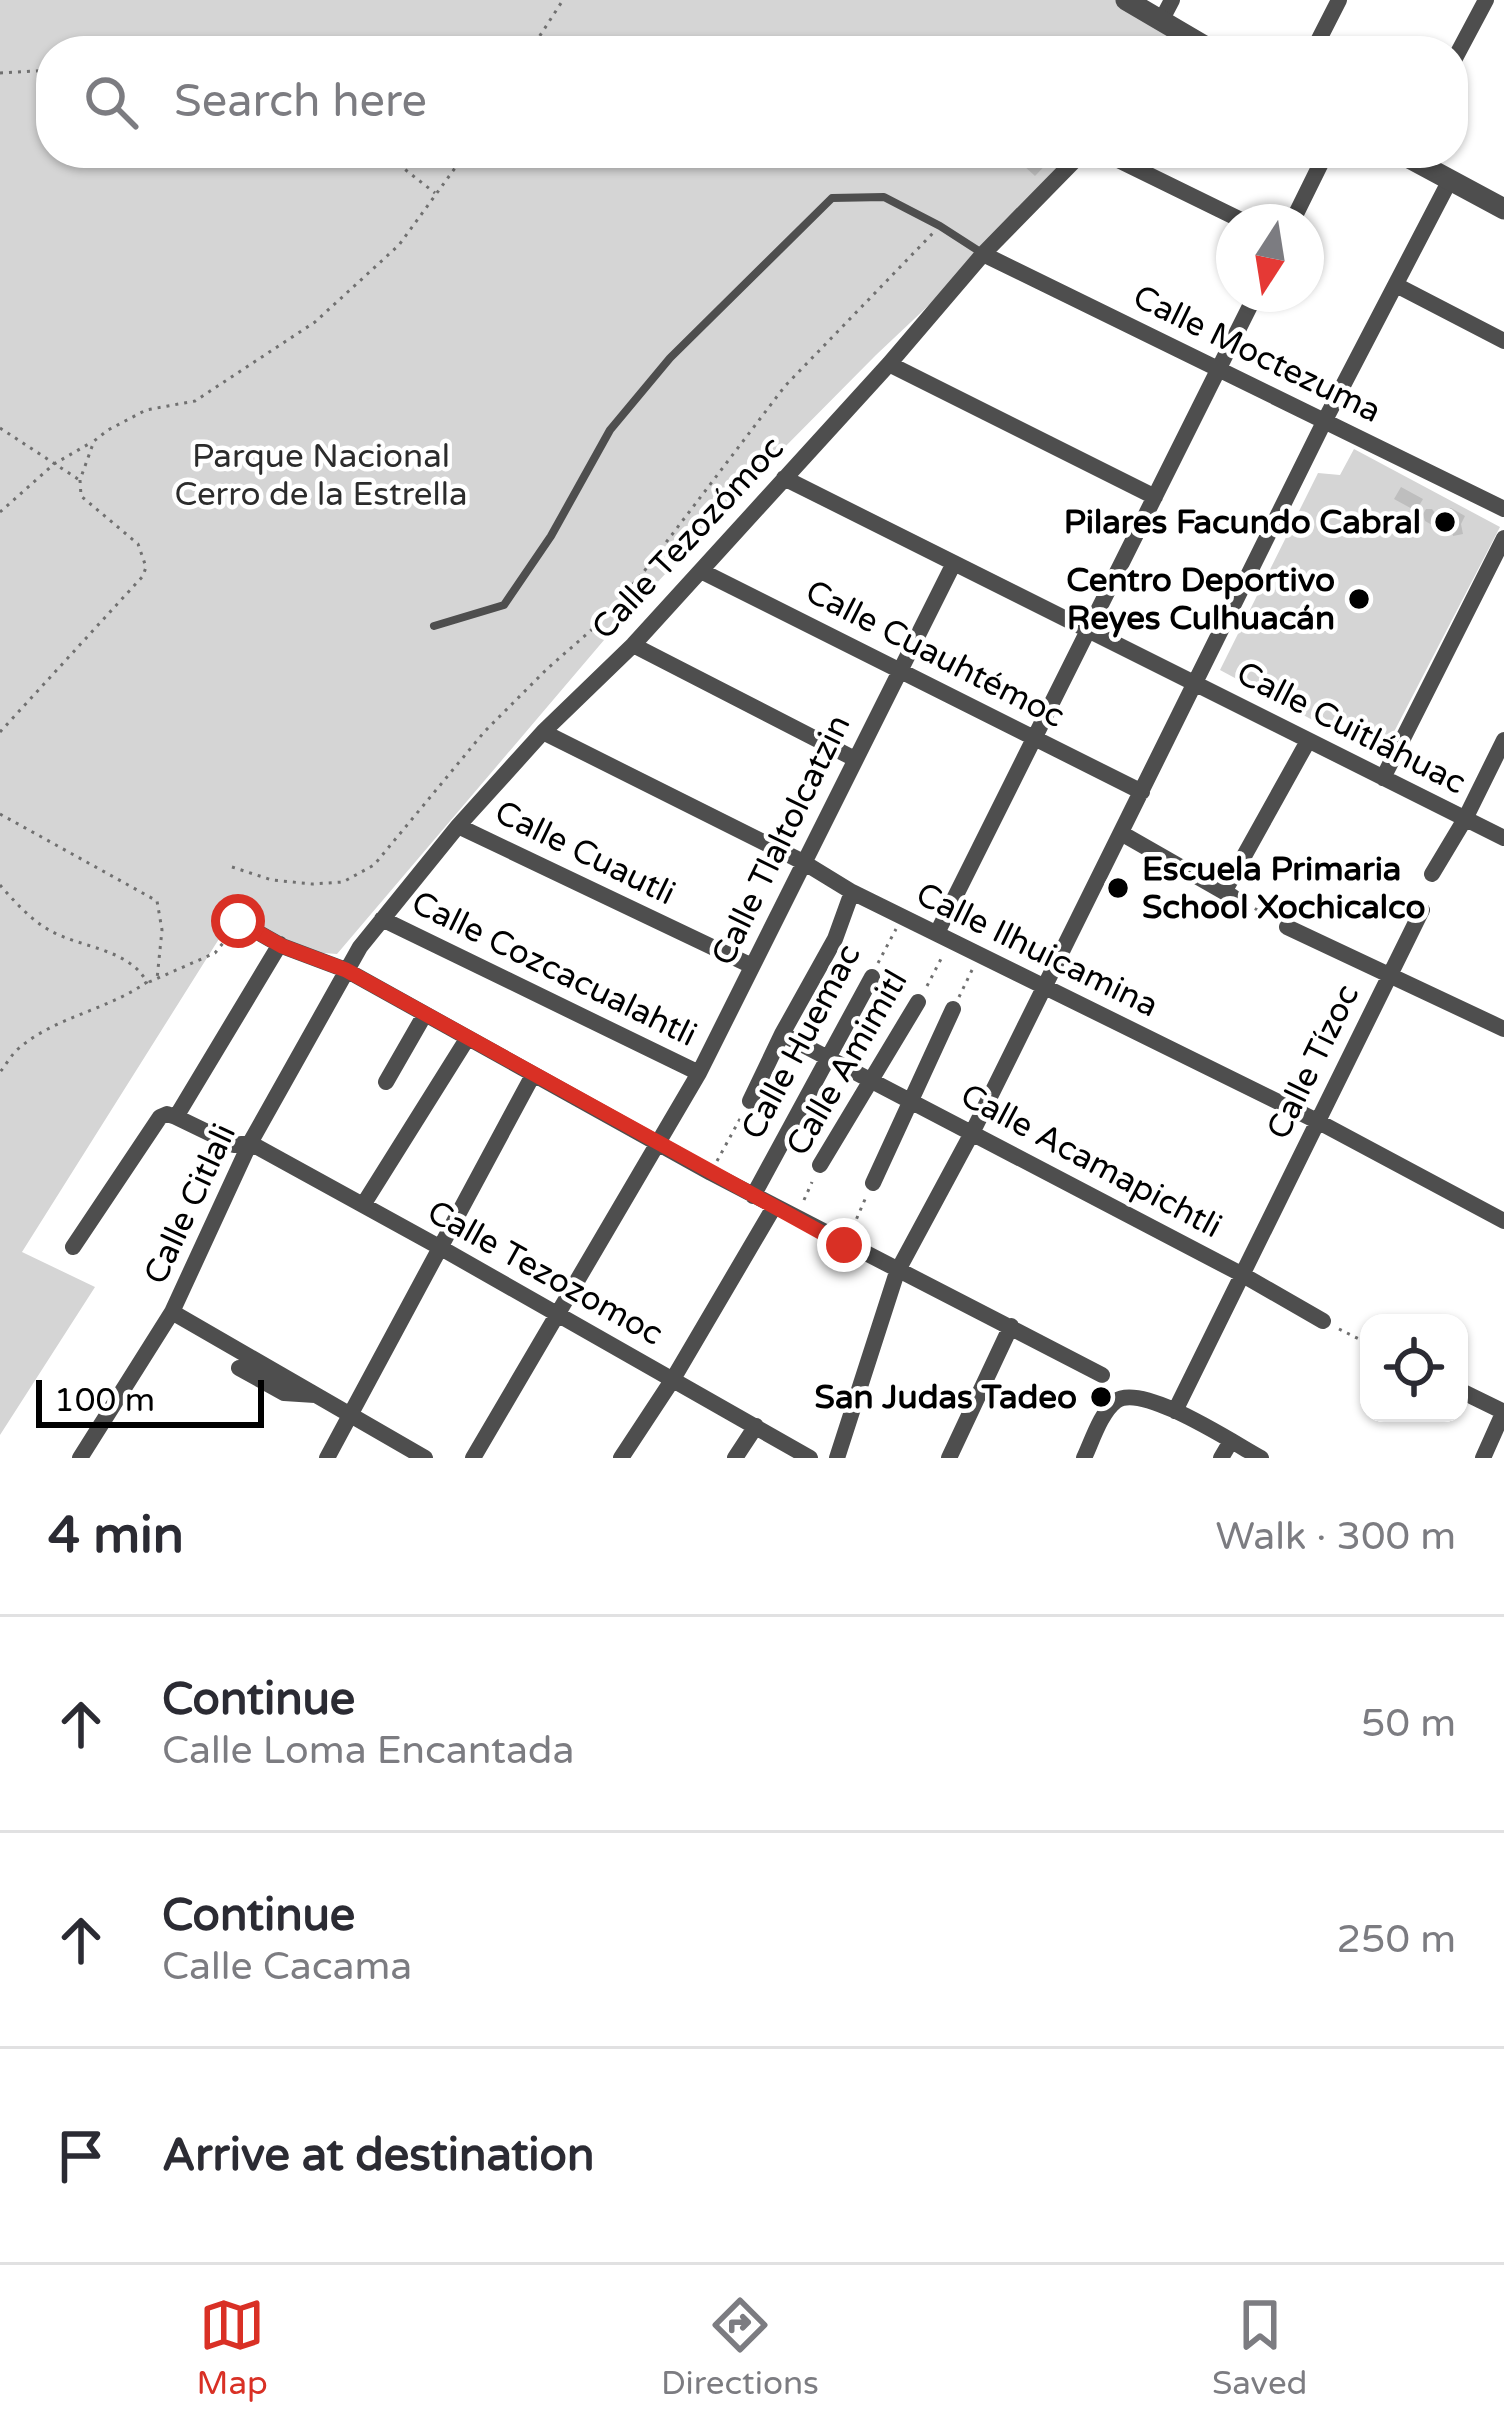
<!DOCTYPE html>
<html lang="en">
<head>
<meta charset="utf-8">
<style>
	body { margin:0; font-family:"Varela Round",sans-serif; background:#f7f7f7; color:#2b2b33 }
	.controls { position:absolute; right:36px; bottom:36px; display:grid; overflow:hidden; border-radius:24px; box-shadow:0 3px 9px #0004 }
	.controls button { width:108px; height:108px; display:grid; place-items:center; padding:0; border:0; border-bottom:3px solid #e1e1e2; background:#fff; color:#2b2b33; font:60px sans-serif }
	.compass { position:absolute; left:1216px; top:204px; width:108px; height:108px; border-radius:50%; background:#fff; box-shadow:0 3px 9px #0004; rotate:192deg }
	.scale { position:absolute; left:36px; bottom:30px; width:228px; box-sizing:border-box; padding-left:12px; border:6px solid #000; border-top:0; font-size:33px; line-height:42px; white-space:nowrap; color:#000; -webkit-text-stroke:9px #fff; paint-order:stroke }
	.stop { position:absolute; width:36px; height:36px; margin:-27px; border:9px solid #d93025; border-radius:50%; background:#fff }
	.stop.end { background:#d93025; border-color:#fff; box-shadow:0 3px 12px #0008 }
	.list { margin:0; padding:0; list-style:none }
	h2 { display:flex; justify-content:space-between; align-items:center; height:156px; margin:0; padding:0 48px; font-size:51px }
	h2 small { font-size:39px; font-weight:400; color:#7c7c81 }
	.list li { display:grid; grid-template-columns:78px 1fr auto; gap:36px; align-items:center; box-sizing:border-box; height:216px; padding:0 48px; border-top:3px solid #e1e1e2 }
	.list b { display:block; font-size:45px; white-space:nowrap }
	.list p { margin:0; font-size:39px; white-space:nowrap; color:#7c7c81 }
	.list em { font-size:39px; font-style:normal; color:#7c7c81 }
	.icon { flex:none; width:66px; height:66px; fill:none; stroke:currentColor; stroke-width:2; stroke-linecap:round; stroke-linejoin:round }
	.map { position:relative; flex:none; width:1504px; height:1458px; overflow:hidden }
	.search { position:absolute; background:#fff; box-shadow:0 3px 9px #0004; left:36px; right:36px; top:36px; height:132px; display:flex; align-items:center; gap:30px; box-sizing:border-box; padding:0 42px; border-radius:48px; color:#7c7c81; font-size:45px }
	.sheet { height:804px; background:#fff }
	nav { display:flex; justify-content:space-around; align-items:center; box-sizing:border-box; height:168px; border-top:3px solid #e1e1e2; background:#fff; font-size:33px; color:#7c7c81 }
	nav a { display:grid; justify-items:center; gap:6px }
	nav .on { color:#d93025 }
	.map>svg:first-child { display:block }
	.green { fill:#d5d5d5 }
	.building { fill:#bebebe }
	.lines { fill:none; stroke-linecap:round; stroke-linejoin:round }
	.path { stroke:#707070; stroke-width:3; stroke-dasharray:3 6; stroke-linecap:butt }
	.service { stroke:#4e4e4e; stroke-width:8 }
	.minor { stroke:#4e4e4e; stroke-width:16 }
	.tertiary { stroke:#4e4e4e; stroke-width:21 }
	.route { stroke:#d93025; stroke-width:15 }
	.poi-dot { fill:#000; stroke:#fff; stroke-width:4.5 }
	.labels { text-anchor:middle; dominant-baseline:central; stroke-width:9; stroke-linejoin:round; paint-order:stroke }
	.street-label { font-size:33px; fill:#000; stroke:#fff }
	.park-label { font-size:33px; fill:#2c2c2c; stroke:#fff }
	.poi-label { font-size:33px; font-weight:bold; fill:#000; stroke:#fff; text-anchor:end }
</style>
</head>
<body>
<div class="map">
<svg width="1504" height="1458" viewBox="0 0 1504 1458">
	<rect width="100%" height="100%" fill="#fff"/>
	<path class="green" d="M 0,0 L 1118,0 L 1183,38 L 1171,51 L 51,51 L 51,153 L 1077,153 L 983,254 L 876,355 L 767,465 L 610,633 L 337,954 L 310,952 L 234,915 L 22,1252 L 95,1287 L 0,1435 Z
		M 1354,449 L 1500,527 L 1381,757 L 1220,670 L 1318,473 L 1340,475 Z"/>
	<path class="building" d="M 1010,153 L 1057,153 L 1035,176 Z
		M 1401,487 L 1423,499 L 1416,511 L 1394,499 Z
		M 1451,508 L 1465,516 L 1461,524 L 1463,534 L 1453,536 L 1452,531 L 1445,532 L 1425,521 L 1423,514 L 1426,509 L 1432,509 L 1435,513 Z"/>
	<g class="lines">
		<path class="path" d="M 530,51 L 563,0
			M 0,73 L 51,70
			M 384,153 L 435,193
			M 0,428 L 78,479
			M 0,512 L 54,464 L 92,442
			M 0,732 L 143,576 L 146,567 L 138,544 L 81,496 L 80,480 L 94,441 L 108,430 L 146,410 L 195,401 L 315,322 L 399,245 L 466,153
			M 0,814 L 157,901 L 162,930 L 157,979
			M 232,867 L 272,880 L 312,884 L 343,882 L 374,865 L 485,731 L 548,668 L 596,626 L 642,574 L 785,386 L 933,233
			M 0,885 C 14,901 30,919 49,930 C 80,948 128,948 147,982 C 108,1010 54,1017 18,1049 C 11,1055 6,1065 0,1072
			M 1247,904 L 1275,920
			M 878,963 L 896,929
			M 149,982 L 215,953 L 231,933
			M 927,986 L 942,957
			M 959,997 L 973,968
			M 717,1161 L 741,1117
			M 804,1200 L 812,1182
			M 853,1227 L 866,1197
			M 1339,1329 L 1369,1344"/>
		<path class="service" d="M 434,626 L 504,605 L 551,536 L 610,430 L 670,358 L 832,198 L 884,197 L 940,226 L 982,253"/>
		<path class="minor" d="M 1161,21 L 1172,0
			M 1176,51 L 1189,37
			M 1313,51 L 1339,0
			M 1453,62 L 1486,0
			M 1104,153 L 1245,222
			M 1292,222 L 1326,153
			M 983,254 L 1504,509
			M 1396,285 L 1504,341
			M 889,364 L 1155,497
			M 784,478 L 1504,838
			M 701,571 L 1142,792
			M 633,645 L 855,759
			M 543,732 L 803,862 L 852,892 L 1317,1121 L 1504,1221
			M 1383,778 L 1504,538
			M 458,826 L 752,966
			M 1121,833 L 1233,897
			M 1432,874 L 1465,819 L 1504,740
			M 1224,892 L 1308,741
			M 382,919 L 699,1073
			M 238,921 L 282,946 L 346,970 L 711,1173 L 1102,1375
			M 1287,927 L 1504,1029
			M 937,933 L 1256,294
			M 782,1034 L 1243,1275 L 1323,1321
			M 386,1082 L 425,1014
			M 750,1101 L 782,1034 L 835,939 L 852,892
			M 176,1117 L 280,944
			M 820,1165 L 918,1002
			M 873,1183 L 953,1009
			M 753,1196 L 872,977
			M 363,1205 L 467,1039
			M 73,1247 L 160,1117 L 167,1114 L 176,1117 L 234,1145 L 250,1143 L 441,1248 L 810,1458
			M 172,1312 L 425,1458
			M 239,1368 L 284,1393 L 315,1395
			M 1459,1390 L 1504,1412
			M 1175,1411 L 1422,910
			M 80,1458 L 172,1312 L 250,1143 L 360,947 L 458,826 L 543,732 L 633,645 L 889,364 L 983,254 L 1082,153
			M 327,1458 L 533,1075
			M 473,1458 L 699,1073 L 954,563
			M 621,1458 L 673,1379 L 774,1207
			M 735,1458 L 756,1426
			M 837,1458 L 897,1272 L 973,1131 L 1325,420 L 1450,180
			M 949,1458 L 1011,1326
			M 1084,1458 C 1092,1441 1101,1412 1116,1401 C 1142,1382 1235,1444 1261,1458
			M 1221,1458 L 1231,1441
			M 1483,1458 L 1504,1411"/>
		<path class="tertiary" d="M 1126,0 L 1213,51
			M 1400,153 L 1504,209"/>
	</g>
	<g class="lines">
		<path class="route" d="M 238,921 L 282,946 L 346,970 L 844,1245"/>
	</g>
	<g class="poi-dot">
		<circle cx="1445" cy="522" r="12"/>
		<circle cx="1359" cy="599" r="12"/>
		<circle cx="1118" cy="888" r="12"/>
		<circle cx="1101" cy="1397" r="12"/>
	</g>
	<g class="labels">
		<g class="street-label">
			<text transform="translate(1257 354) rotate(26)">Calle Moctezuma</text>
			<text transform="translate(688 538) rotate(-47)">Calle Tezozómoc</text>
			<text transform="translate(935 654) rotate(27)">Calle Cuauhtémoc</text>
			<text transform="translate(1351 728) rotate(27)">Calle Cuitláhuac</text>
			<text transform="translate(781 840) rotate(-64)">Calle Tlaltolcatzin</text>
			<text transform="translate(585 853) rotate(26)">Calle Cuautli</text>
			<text transform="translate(1037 950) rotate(26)">Calle Ilhuicamina</text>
			<text transform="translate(554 969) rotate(26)">Calle Cozcacualahtli</text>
			<text transform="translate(801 1042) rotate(-62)">Calle Huemac</text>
			<text transform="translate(1313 1062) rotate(-64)">Calle Tízoc</text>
			<text transform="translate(847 1063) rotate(-60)">Calle Amimitl</text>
			<text transform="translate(1091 1161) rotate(28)">Calle Acamapichtli</text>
			<text transform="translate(190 1204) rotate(-65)">Calle Citlali</text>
			<text transform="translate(545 1273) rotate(29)">Calle Tezozomoc</text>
		</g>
		<g class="park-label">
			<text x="321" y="456">Parque Nacional<tspan x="321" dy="38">Cerro de la Estrella</tspan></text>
		</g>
		<g class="poi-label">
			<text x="1421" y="522">Pilares Facundo Cabral</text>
			<text x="1335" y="580">Centro Deportivo<tspan x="1335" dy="38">Reyes Culhuacán</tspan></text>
			<text x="1142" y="869" text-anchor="start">Escuela Primaria<tspan x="1142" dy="38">School Xochicalco</tspan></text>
			<text x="1077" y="1397">San Judas Tadeo</text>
		</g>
	</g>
</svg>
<div class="controls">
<button><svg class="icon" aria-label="locate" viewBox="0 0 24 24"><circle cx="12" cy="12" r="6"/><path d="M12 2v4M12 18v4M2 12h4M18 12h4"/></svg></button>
</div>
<svg class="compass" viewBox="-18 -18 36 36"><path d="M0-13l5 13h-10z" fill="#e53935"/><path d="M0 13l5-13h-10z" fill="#7c7c81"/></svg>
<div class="scale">100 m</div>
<div class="stop" style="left:238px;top:921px"></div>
<div class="stop end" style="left:844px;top:1245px"></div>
<div class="search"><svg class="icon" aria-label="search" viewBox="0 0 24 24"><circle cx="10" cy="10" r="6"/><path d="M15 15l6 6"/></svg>Search here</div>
</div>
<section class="sheet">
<h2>4 min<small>Walk · 300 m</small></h2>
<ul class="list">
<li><svg class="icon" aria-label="ahead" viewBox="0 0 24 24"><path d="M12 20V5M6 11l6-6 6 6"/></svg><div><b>Continue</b><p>Calle Loma Encantada</p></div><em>50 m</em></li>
<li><svg class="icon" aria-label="ahead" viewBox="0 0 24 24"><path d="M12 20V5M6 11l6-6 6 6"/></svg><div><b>Continue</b><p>Calle Cacama</p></div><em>250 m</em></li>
<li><svg class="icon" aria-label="arrive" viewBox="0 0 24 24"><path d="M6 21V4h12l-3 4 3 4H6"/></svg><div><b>Arrive at destination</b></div></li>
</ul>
</section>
<nav>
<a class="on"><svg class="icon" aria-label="map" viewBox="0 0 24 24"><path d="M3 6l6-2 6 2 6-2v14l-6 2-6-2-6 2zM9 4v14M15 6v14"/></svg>Map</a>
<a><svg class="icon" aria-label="directions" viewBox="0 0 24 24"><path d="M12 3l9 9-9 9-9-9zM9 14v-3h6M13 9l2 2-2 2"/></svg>Directions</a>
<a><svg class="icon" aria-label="saved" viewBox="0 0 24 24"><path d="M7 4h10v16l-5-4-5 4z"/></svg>Saved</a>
</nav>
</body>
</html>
